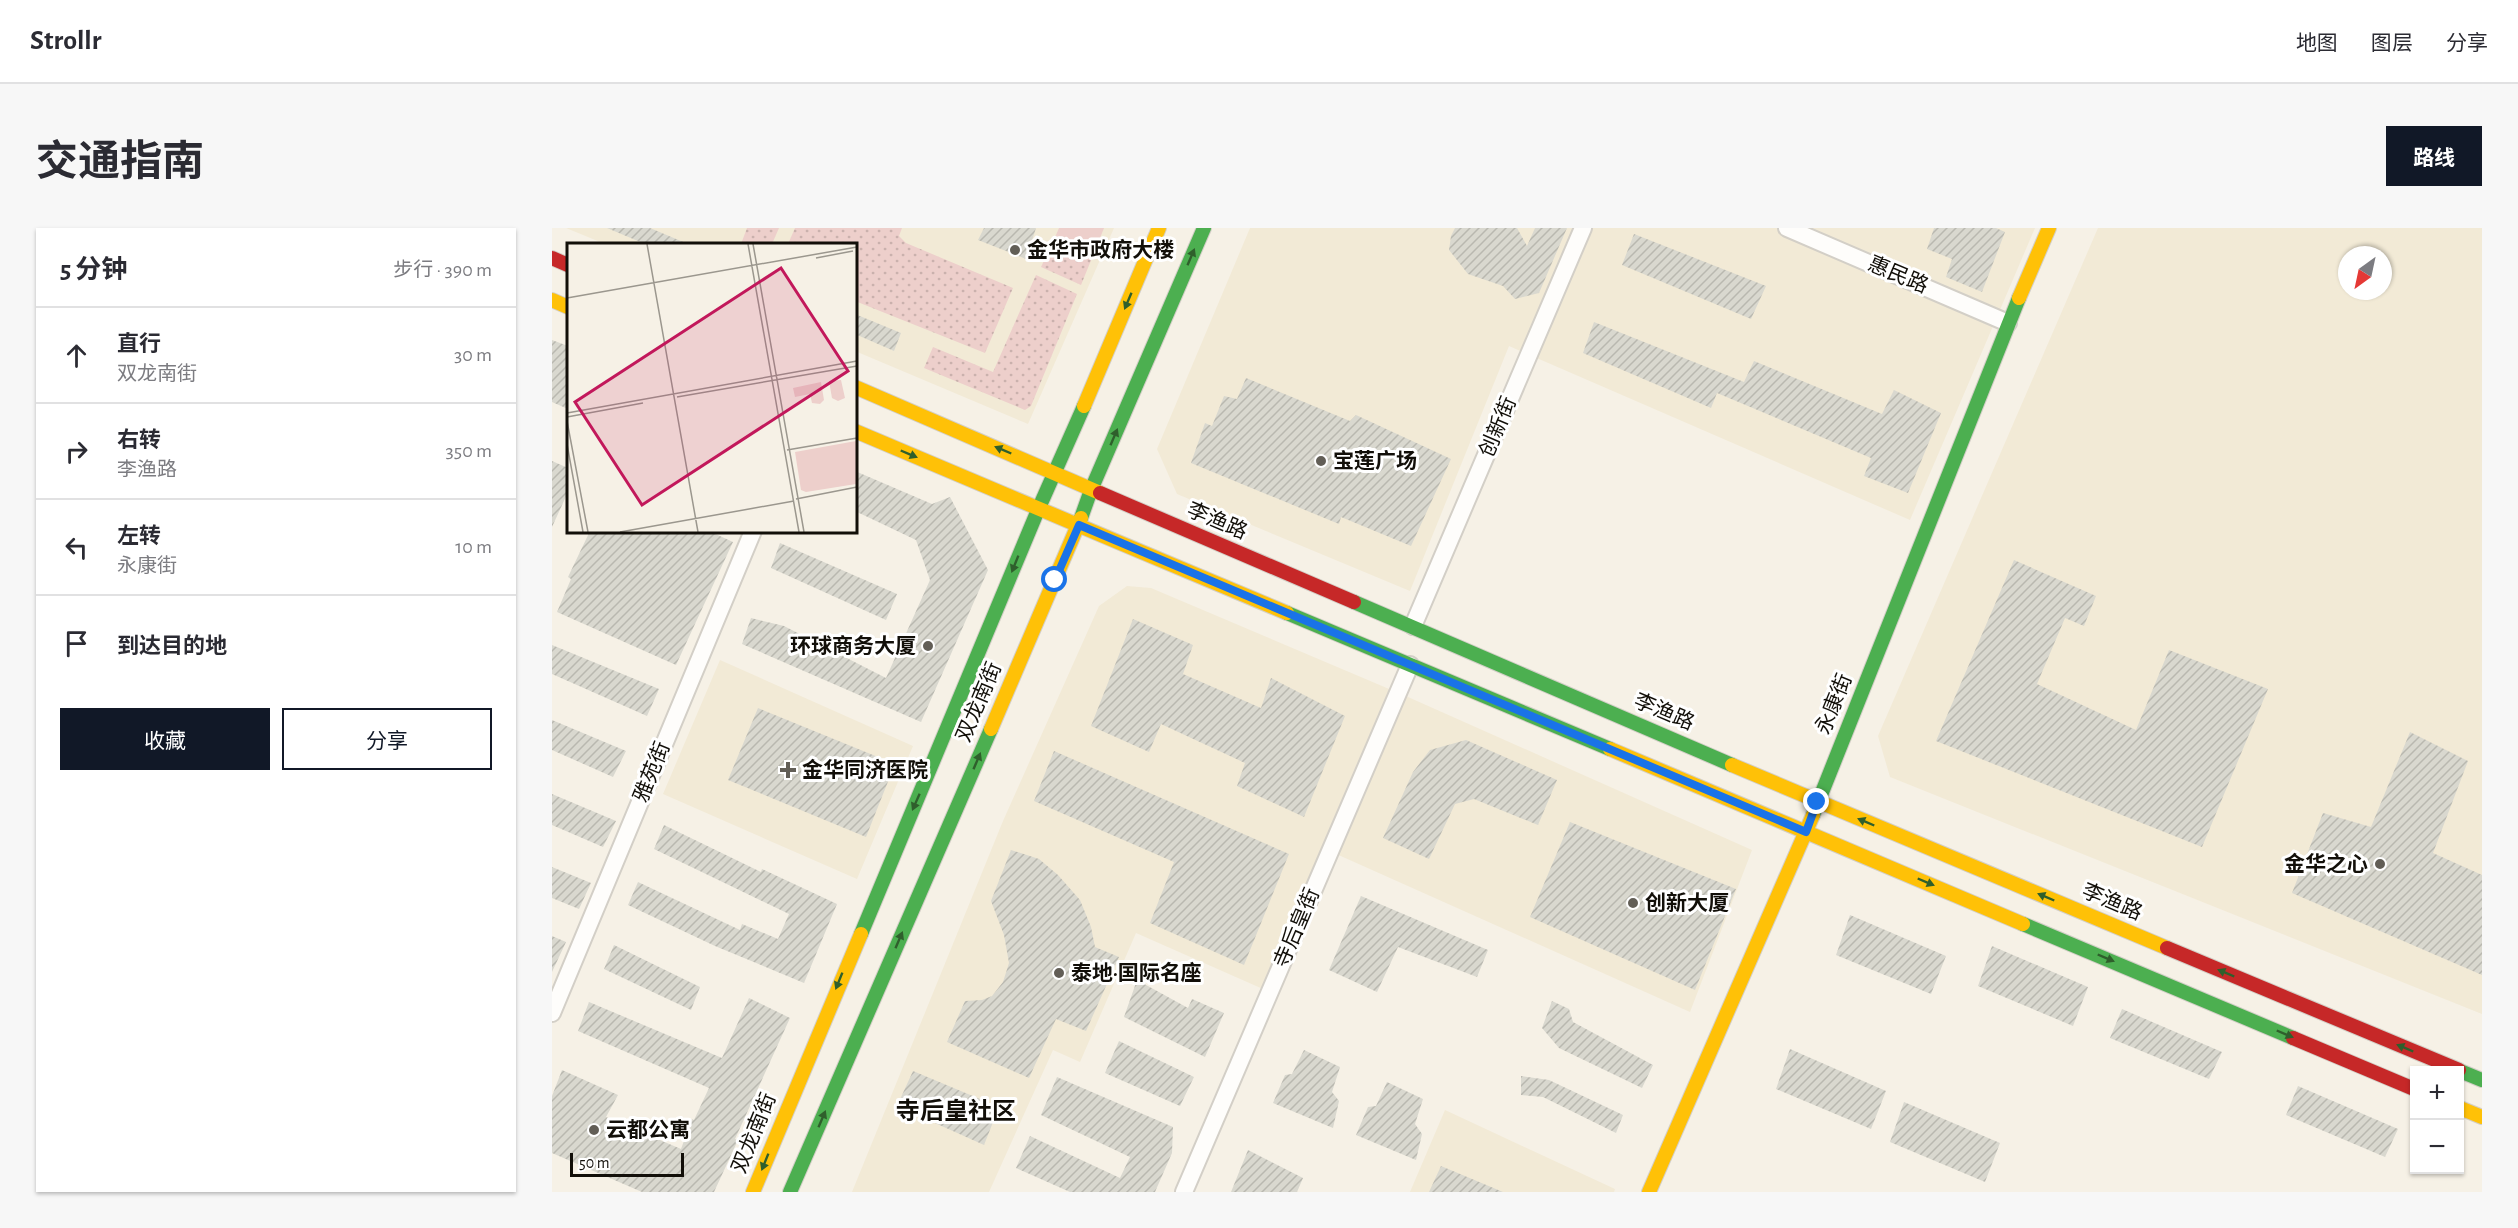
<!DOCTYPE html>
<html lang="zh">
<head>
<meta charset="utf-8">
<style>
	body { margin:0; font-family:"Alegreya Sans","Noto Sans SC",sans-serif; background:#f7f7f7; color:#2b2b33 }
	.controls { position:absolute; right:18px; bottom:18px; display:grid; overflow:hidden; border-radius:0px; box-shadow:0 2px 4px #0004 }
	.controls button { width:54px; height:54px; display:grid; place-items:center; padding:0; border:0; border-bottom:2px solid #e1e1e2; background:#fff; color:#2b2b33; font:30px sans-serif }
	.compass { position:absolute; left:1786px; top:18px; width:54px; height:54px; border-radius:50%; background:#fff; box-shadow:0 2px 4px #0004; rotate:213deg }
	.scale { position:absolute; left:18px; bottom:15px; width:114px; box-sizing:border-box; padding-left:6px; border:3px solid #120f09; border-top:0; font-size:16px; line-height:21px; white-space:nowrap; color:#120f09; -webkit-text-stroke:4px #fff; paint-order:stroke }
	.stop { position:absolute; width:18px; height:18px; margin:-14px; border:4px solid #1a73e8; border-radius:50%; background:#fff }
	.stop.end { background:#1a73e8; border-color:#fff; box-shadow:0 2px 6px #0008 }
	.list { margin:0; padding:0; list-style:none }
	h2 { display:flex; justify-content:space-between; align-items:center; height:78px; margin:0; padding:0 24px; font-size:26px }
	h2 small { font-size:20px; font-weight:400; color:#7c7c81 }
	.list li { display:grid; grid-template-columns:39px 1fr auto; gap:18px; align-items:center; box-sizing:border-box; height:96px; padding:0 24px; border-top:2px solid #e1e1e2 }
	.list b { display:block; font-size:22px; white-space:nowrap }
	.list p { margin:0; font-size:20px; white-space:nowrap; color:#7c7c81 }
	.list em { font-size:20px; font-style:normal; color:#7c7c81 }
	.actions { display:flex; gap:12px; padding:18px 24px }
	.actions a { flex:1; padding:14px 0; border:2px solid #111827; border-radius:0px; text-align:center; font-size:21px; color:#111827 }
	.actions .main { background:#111827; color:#fff }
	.icon { flex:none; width:33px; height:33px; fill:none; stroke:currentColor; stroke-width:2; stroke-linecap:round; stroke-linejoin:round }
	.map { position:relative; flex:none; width:1930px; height:964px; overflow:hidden; border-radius:0px }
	header { display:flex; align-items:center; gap:36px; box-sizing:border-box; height:84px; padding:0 30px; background:#fff; border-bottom:2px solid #e1e1e2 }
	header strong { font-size:28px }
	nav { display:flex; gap:33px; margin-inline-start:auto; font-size:21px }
	.intro { display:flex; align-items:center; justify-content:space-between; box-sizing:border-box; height:144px; padding:0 36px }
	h1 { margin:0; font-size:42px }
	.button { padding:15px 27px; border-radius:0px; background:#111827; color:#fff; font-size:21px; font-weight:700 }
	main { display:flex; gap:36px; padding:0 36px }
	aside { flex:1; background:#fff; border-radius:0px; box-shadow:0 2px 4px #0004 }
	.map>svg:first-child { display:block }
	.built { fill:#f2ead6; fill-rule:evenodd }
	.grass { fill:url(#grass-dots) }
	.garden { fill:#edcfcb }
	.building { fill:url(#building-hatch) }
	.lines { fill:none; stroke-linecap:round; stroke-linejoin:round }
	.street-casing { stroke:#d3cfc7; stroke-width:20 }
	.fast-casing { stroke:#d3cfc7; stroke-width:16 }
	.slow-casing { stroke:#d3cfc7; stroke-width:16 }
	.jam-casing { stroke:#d3cfc7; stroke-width:16 }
	.street { stroke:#fefdfb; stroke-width:16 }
	.fast { stroke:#4caf50; stroke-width:14 }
	.slow { stroke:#ffc107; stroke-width:14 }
	.jam { stroke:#c62828; stroke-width:14 }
	.oneway { fill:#2f5f2c }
	.route { stroke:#1a73e8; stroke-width:8 }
	.poi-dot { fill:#625e56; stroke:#fff; stroke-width:2 }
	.labels { text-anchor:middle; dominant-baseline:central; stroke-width:6; stroke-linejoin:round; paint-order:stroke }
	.poi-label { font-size:21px; font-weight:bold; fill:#120f09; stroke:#fff; text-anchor:start }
	.street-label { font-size:21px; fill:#120f09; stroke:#fff }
	.quarter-label { font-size:24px; font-weight:bold; fill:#120f09; stroke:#fff }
	.inset-road { fill:none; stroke:#9b978e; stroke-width:1.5 }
	.view { fill:#c2185b; fill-opacity:0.15; stroke:#c2185b; stroke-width:3 }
	.inset-edge { fill:none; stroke:#120f09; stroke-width:3 }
</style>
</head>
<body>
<header>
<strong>Strollr</strong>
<nav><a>地图</a><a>图层</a><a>分享</a></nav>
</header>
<div class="intro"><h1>交通指南</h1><a class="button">路线</a></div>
<main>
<aside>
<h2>5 分钟<small>步行 · 390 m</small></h2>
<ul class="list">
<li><svg class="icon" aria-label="ahead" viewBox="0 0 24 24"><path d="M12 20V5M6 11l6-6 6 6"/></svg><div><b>直行</b><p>双龙南街</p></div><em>30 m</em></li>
<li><svg class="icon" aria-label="right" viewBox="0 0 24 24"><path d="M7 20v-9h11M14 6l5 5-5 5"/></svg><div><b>右转</b><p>李渔路</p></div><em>350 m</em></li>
<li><svg class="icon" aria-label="left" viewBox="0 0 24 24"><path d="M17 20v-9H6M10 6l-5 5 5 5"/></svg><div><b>左转</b><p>永康街</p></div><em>10 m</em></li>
<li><svg class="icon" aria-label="arrive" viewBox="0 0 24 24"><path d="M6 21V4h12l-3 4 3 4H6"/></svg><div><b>到达目的地</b></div></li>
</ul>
<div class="actions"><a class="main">收藏</a><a>分享</a></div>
</aside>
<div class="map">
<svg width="1930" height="964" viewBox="0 0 1930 964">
	<defs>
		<pattern id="grass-dots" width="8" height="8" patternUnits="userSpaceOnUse" patternTransform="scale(1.5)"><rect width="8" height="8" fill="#edcfcb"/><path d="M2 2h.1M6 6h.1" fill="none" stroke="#cab1ad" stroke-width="1.8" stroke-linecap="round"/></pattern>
		<pattern id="building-hatch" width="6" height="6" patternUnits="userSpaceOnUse" patternTransform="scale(1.5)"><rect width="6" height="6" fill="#d9d8cf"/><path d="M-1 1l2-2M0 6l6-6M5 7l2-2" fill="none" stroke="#b9b8b0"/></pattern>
	</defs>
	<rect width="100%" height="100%" fill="#f6f1e6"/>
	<path class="built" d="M 14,0 L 562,0 L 476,196 L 303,123 L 303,16 L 53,16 Z
		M 698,0 L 1483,0 L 1358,292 L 957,118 L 858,363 L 625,266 L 605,221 Z
		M 1546,0 L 1930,0 L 1930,786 L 1338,549 L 1326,508 ZM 1795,27 L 1831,27 L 1831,63 L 1795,63 Z
		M 575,358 L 599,360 L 856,469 L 1200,622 L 1138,784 L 782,625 L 722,766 L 584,705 L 528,834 L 501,822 L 437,964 L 300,964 L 451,593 L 547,378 Z
		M 168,432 L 361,518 L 305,651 L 111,566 Z
		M 893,882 L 1063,961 L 1062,964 L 858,964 Z"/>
	<path class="grass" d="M 195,0 L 227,0 L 220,16 L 189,16 Z
		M 243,0 L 350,0 L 347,8 L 354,15 L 461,60 L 433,125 L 303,73 L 303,16 L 236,16 Z
		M 504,7 L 542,25 L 529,57 L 489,39 Z
		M 484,47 L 525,66 L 479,178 L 473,182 L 372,140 L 381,119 L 441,144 Z"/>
	<path class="garden" d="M 507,0 L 552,0 L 542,25 L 504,7 Z"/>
	<path class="building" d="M 55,0 L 98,0 L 136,16 L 93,16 Z
		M 432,0 L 484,0 L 474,31 L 426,12 Z
		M 903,0 L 965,0 L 975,18 L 983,0 L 1015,0 L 987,65 L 963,71 L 951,58 L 916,46 L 897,22 L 899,8 Z
		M 1382,0 L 1444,0 L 1453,4 L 1430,64 L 1394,49 L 1400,31 L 1375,21 Z
		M 1082,6 L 1214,58 L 1199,91 L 1070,37 Z
		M 303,86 L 349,105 L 342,123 L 303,106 Z
		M 1042,94 L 1192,154 L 1202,133 L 1330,186 L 1342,162 L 1389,185 L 1356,265 L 1312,248 L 1319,230 L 1165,165 L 1159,180 L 1031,125 Z
		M 0,112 L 16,118 L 16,181 L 0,174 Z
		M 694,150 L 798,193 L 804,187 L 899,231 L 859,318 L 789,289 L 787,296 L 639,235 L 653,195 L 660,198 L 672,168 L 685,171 Z
		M 0,233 L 16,240 L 16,264 L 0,299 Z
		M 303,243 L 380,276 L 398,269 L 436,342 L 369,494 L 190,416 L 199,390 L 232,398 L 334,450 L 378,352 L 364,312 L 303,283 Z
		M 38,303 L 157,303 L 181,314 L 124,437 L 5,384 L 19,351 L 16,349 Z
		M 228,315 L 345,366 L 334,392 L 219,340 Z
		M 1462,332 L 1544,368 L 1532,398 L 1513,390 L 1485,456 L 1584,502 L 1617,422 L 1716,461 L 1650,619 L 1384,513 Z
		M 581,391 L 641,417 L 631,446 L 709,480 L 719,450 L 793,488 L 752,589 L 685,558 L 693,535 L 609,496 L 597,524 L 539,498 Z
		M 0,417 L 107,461 L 95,488 L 0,446 Z
		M 206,480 L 343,536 L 314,609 L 176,552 Z
		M 0,492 L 74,523 L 61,549 L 0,522 Z
		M 1858,504 L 1916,533 L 1881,625 L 1930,647 L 1930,747 L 1740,665 L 1771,585 L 1819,599 Z
		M 914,512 L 1005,552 L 986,597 L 922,571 L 903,576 L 877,631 L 831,610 L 861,544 L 878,522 Z
		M 502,523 L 737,626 L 692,737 L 598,695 L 622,634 L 482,573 Z
		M 0,566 L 64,593 L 51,619 L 0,597 Z
		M 1018,594 L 1184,661 L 1143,762 L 978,689 Z
		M 112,597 L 209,644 L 210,641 L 285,676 L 252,755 L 163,718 L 76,677 L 86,654 L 188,702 L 190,696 L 226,711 L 237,686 L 102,621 Z
		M 459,622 L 487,631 L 506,647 L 528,672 L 539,699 L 543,719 L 567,729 L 534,803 L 504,791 L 477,850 L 395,814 L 413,773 L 430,772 L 440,768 L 451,754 L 457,735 L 452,707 L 439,673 Z
		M 0,639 L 39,655 L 27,681 L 0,670 Z
		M 809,668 L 936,722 L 925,749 L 846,719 L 825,764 L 777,742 Z
		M 1298,687 L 1394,728 L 1379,766 L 1284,727 Z
		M 0,708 L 14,714 L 0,744 Z
		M 62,717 L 148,759 L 139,782 L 52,741 Z
		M 1440,718 L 1536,759 L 1521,798 L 1426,758 Z
		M 585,752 L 636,780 L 640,771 L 672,785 L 653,829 L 572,789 Z
		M 197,770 L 238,790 L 183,911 L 186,912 L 162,964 L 90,964 L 0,925 L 0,868 L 10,842 L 66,867 L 54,889 L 129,921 L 140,891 L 142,892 L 157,860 L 26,803 L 37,774 L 170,830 Z
		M 1000,773 L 1017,781 L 1021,794 L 1101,837 L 1090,860 L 1007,820 L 990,800 Z
		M 1570,781 L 1670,824 L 1657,851 L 1558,810 Z
		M 567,813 L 642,849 L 628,878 L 553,845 Z
		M 1238,821 L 1334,863 L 1319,901 L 1224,861 Z
		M 752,822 L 788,839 L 780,864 L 787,873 L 781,900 L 721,875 L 733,847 L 740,846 Z
		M 361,843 L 447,879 L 432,917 L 345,878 Z
		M 969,848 L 997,852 L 1071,887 L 1064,905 L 991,869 L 969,867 Z
		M 505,849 L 621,899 L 620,925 L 603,964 L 518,964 L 464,940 L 478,908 L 568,950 L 578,929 L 489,887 Z
		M 835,854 L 871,871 L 863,896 L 870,906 L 864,932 L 804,907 L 816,879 L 824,878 Z
		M 1746,858 L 1846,901 L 1833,929 L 1734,887 Z
		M 1352,874 L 1448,915 L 1433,954 L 1338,914 Z
		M 696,922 L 751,950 L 745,964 L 679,964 Z
		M 889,938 L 951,964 L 877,964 Z"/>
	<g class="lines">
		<defs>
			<path id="street" d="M 1235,0 L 1456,95
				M 861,398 L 1031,0
				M 0,785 L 201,303
				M 632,964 L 858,437"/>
			<path id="fast" d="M 529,290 L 539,262 L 652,0
				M 802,374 L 1180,537
				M 735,385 L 1058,521
				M 1261,587 L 1467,70
				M 1471,696 L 1741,810
				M 309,706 L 486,282 L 532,178
				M 1908,843 L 1930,852
				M 238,964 L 439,501"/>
			<path id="slow" d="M 1467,70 L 1497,0
				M 0,72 L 16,79
				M 303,159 L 548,265
				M 532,178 L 607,0
				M 303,203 C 447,265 591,324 735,385
				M 439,501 L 529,290
				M 1058,521 L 1471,696
				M 1180,537 L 1615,720
				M 1908,880 L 1930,889
				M 201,964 L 309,706
				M 1097,964 L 1261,587"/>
			<path id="jam" d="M 0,30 L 16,37
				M 548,265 L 802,374
				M 1615,720 L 1907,842
				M 1741,810 L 1862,861"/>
		</defs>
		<use href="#street" class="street-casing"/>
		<use href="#fast" class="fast-casing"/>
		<use href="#slow" class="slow-casing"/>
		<use href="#jam" class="jam-casing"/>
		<use href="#street" class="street"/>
		<use href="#fast" class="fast"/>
		<use href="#slow" class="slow"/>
		<use href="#jam" class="jam"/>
	</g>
	<defs><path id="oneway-solid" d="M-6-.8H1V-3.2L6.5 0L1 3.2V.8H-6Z" transform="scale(1.5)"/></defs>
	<g class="oneway">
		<use href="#oneway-solid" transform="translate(639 29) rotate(-67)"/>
		<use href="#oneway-solid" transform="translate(576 73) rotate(113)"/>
		<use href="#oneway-solid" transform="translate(562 209) rotate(-67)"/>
		<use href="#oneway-solid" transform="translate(451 222) rotate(-157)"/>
		<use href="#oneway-solid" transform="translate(357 226) rotate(23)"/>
		<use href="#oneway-solid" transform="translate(463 336) rotate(112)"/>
		<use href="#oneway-solid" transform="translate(425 533) rotate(-67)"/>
		<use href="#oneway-solid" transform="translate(364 574) rotate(114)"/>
		<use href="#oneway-solid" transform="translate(1314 594) rotate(-157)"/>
		<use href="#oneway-solid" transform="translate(1374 654) rotate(23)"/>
		<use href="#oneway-solid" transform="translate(1494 669) rotate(-157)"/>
		<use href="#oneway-solid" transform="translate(347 712) rotate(-67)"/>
		<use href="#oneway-solid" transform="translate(1554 730) rotate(23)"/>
		<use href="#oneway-solid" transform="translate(1674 745) rotate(-157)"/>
		<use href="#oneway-solid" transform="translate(287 753) rotate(112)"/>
		<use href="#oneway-solid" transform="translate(1733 806) rotate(23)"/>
		<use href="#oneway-solid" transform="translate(1853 820) rotate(-157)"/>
		<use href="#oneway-solid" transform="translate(270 891) rotate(-67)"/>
		<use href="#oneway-solid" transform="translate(213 934) rotate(112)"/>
	</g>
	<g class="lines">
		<path class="route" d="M 503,352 L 527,297 L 1254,604 L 1265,574"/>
	</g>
	<g class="poi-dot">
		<circle cx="463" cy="22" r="6"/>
		<circle cx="769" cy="233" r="6"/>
		<circle cx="376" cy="418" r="6"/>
		<path d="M233 533h6v6h6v6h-6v6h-6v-6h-6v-6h6z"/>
		<circle cx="1828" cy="636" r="6"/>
		<circle cx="1081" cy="675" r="6"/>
		<circle cx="507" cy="745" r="6"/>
		<circle cx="42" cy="902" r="6"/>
	</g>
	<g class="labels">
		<g class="poi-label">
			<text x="475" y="22">金华市政府大楼</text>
			<text x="781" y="233">宝莲广场</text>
			<text x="364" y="418" text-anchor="end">环球商务大厦</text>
			<text x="250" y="542">金华同济医院</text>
			<text x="1816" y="636" text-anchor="end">金华之心</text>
			<text x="1093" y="675">创新大厦</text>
			<text x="519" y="745">泰地·国际名座</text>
			<text x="54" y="902">云都公寓</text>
		</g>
		<g class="street-label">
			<text transform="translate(1346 47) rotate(23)">惠民路</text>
			<text transform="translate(946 199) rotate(-67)">创新街</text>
			<text transform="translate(665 293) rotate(23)">李渔路</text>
			<text transform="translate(427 474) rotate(-67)">双龙南街</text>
			<text transform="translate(1282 476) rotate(-68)">永康街</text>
			<text transform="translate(1112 484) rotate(23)">李渔路</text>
			<text transform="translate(100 544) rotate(-68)">雅苑街</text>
			<text transform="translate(1560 674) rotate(23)">李渔路</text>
			<text transform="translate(745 700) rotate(-67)">寺后皇街</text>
			<text transform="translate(202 905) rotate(-68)">双龙南街</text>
		</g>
		<g class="quarter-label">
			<text x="404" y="884">寺后皇社区</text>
		</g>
	</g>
	<g transform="translate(15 15)">
		<rect width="290" height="290" fill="#f6f1e6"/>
		<path d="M 274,137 L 278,155 L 271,158 L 265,155 L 262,138 ZM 254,139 L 257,157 L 253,161 L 245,160 L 243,151 L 228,154 L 226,145 Z" fill="#edcfcb"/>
		<path d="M 289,198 L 289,241 L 239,249 L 234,247 L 228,209 Z" fill="#edcfcb"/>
		<path class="inset-road" d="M 80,1 L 131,289M 181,1 L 232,289M 186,1 L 237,289M 249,15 L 286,8M 0,55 L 290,4M 110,154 L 290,123M 0,170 L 290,118M 0,174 L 76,160M 0,178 L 21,289M 0,201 L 16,289M 220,207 L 290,195M 229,256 L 290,244M 53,289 L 227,258"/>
		<path class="view" d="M 214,25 L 281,128 L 75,262 L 8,159 Z"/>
		<rect width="290" height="290" class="inset-edge"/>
	</g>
</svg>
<div class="controls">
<button>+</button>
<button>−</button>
</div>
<svg class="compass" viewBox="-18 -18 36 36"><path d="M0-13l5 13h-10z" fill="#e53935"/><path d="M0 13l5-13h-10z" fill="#7c7c81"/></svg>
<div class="scale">50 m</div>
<div class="stop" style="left:503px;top:352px"></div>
<div class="stop end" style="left:1265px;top:574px"></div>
</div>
</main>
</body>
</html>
